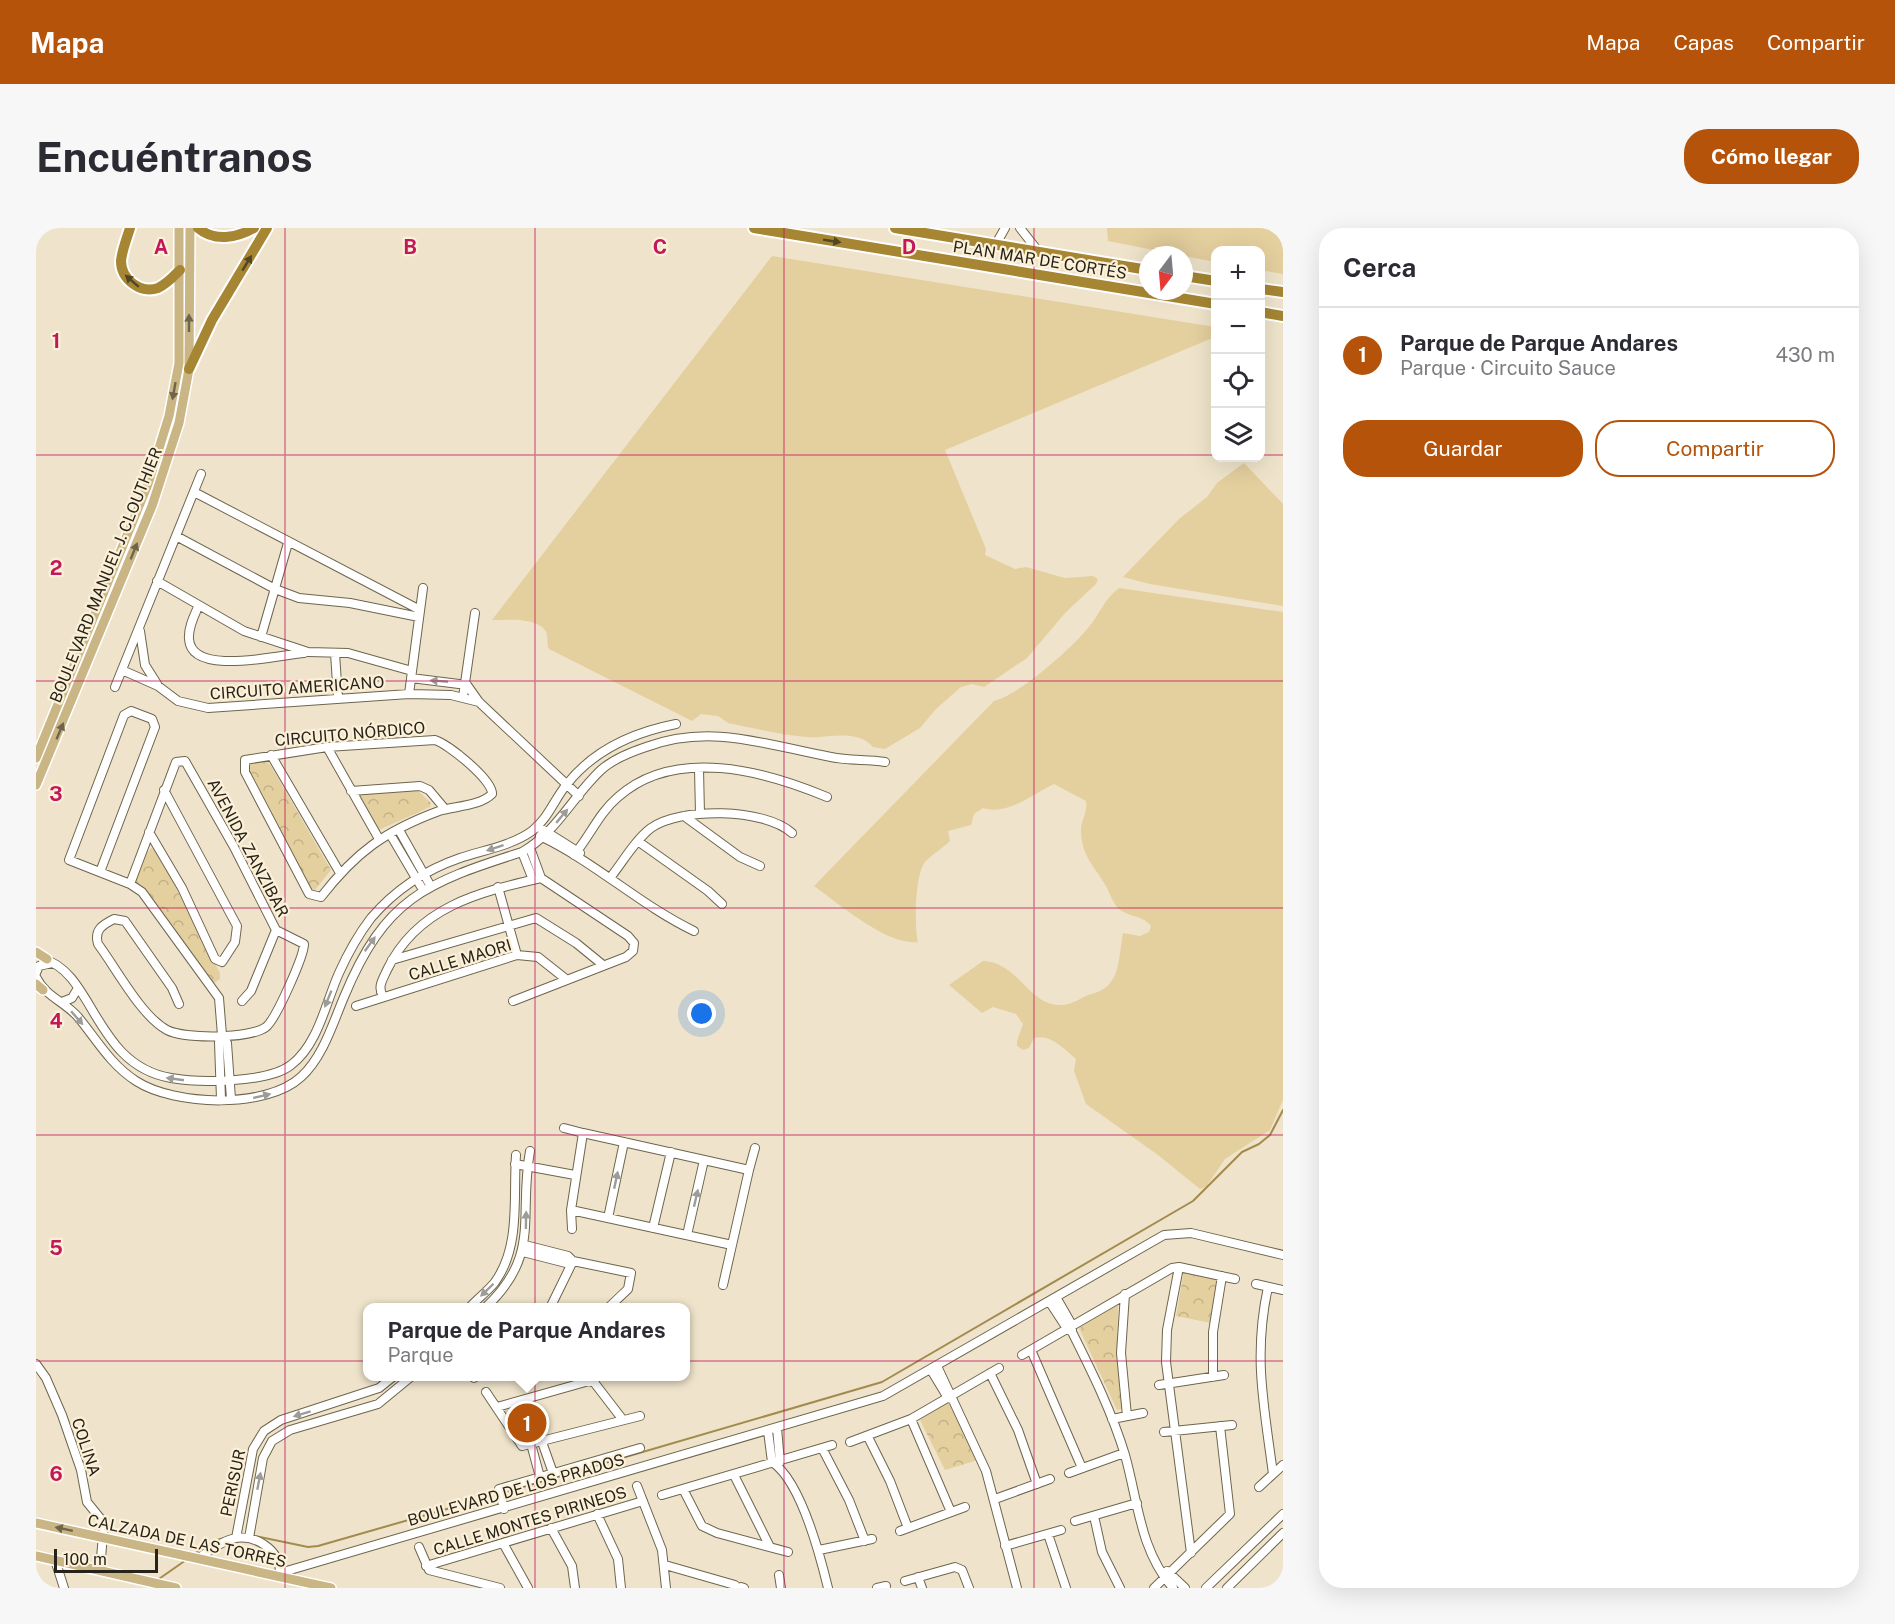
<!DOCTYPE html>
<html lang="es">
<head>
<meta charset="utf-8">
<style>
	body { margin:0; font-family:"Public Sans",sans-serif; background:#f7f7f7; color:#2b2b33 }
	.controls { position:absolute; right:18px; top:18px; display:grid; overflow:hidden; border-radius:12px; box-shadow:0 6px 24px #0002 }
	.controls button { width:54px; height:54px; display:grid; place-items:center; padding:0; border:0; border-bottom:2px solid #e1e1e2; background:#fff; color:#2b2b33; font:30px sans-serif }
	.compass { position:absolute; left:1103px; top:18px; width:54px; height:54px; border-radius:50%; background:#fff; box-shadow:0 6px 24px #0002; rotate:196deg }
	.scale { position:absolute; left:18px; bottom:15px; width:104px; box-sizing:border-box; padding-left:6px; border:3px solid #27231a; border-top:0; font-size:16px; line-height:21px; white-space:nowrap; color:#27231a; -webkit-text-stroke:4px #fcf1d8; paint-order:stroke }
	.you { position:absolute; left:666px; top:786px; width:21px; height:21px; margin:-15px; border:4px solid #fff; border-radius:50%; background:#1a73e8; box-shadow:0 0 0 9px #1a73e833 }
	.badge { display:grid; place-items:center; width:39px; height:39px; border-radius:50%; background:#b45309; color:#fff; font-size:20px; font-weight:700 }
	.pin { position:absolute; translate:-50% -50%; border:3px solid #fff; box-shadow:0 2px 6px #0006 }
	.popup { position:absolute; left:327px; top:1075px; width:327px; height:78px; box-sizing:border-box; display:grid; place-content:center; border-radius:12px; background:#fff; filter:drop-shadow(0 2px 4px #0005); font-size:20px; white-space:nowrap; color:#7c7c81 }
	.popup b { font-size:22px; color:#2b2b33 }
	.popup::after { content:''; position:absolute; left:50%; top:100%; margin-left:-12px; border:12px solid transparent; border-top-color:#fff }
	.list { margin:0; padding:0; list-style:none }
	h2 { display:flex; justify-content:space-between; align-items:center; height:78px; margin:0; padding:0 24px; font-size:26px }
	h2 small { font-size:20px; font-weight:400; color:#7c7c81 }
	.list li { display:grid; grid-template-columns:39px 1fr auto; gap:18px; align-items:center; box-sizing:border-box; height:96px; padding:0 24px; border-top:2px solid #e1e1e2 }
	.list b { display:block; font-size:22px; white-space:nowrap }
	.list p { margin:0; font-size:20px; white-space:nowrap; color:#7c7c81 }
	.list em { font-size:20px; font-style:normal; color:#7c7c81 }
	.actions { display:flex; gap:12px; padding:18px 24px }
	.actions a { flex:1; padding:14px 0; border:2px solid #b45309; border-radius:24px; text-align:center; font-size:21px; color:#b45309 }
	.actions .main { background:#b45309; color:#fff }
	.icon { flex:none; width:33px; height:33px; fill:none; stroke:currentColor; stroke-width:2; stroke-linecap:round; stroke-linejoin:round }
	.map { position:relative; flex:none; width:1247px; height:1360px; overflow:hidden; border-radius:24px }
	header { display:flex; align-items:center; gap:36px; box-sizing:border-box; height:84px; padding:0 30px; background:#b45309; color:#fff }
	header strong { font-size:28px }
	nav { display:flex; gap:33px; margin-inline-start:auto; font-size:21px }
	.intro { display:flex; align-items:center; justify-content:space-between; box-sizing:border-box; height:144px; padding:0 36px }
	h1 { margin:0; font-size:42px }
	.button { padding:15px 27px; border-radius:24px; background:#b45309; color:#fff; font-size:21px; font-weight:700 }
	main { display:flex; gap:36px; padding:0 36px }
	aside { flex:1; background:#fff; border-radius:24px; box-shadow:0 6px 24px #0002 }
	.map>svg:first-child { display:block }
	.green { fill:#e4cf9e }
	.park { fill:url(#park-crowns) }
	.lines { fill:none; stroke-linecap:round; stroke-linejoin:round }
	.stream { stroke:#a38a4d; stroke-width:2 }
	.minor-casing { stroke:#6e654e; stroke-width:10 }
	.major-casing { stroke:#fff; stroke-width:12 }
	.highway-casing { stroke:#fff; stroke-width:14 }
	.minor { stroke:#fff; stroke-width:8 }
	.major { stroke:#cab685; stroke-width:9 }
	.highway { stroke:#a68633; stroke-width:10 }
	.oneway { fill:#534623 }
	.oneway2 { fill:#70654a }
	.oneway3 { fill:#9e9c98 }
	.grid { fill:none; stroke:#c2185b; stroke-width:1.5; stroke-opacity:0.55 }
	.labels { text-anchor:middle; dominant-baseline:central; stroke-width:4.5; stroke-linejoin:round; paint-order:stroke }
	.street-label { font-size:16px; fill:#27231a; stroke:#fcf1d8 }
	.grid-label { font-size:20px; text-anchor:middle; font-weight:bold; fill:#c2185b; stroke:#fcf1d8; stroke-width:4.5; stroke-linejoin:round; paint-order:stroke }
</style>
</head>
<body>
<header>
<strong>Mapa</strong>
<nav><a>Mapa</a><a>Capas</a><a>Compartir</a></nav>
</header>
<div class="intro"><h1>Encuéntranos</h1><a class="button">Cómo llegar</a></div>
<main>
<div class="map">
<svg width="1247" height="1360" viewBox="0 0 1247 1360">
	<defs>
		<pattern id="park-crowns" width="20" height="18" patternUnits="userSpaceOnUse" patternTransform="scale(1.5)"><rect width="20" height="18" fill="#e4cf9e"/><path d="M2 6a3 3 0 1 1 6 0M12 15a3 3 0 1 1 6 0" fill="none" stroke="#c4b188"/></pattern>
	</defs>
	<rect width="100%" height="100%" fill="#efe4cb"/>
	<path class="green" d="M 1071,0 L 1247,0 L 1247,46 L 1225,42 L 1224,22 L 1180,22 L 1179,34 L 1072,13 Z
		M 736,28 L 1179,99 L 1179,108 L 1174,111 L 909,222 L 950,321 L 949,327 L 979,341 L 990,339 L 1029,350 L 1057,348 L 1062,351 L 1060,356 L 1030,384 L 991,430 L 948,459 L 936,456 L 925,459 L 899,482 L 884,500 L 849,521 L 837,519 C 820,500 792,511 770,509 C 745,507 718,500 692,495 L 682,488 L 665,486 L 656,493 L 513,421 C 510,415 513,407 509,402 C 499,389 471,392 456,392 Z
		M 1208,235 L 1247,276 L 1247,378 L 1114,356 L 1087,349 L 1143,291 L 1171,269 L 1181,255 Z
		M 1083,360 L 1247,384 L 1247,872 L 1234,902 L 1189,931 L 1170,959 L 1164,961 L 1122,927 L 1050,876 L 1038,843 L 1040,831 C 1028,821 1015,806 998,810 L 993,820 L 987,822 L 981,818 L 981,813 L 987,796 L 980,786 L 957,779 L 946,785 L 913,757 L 947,733 C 989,734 997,798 1046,770 C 1052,766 1058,766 1064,763 C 1085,754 1083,724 1087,705 L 1104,708 L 1113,704 L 1115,698 C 1107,687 1091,689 1082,680 C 1077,675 1074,666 1071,660 C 1060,639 1047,632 1045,605 C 1044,593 1052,585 1050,573 L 1018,556 C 997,566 971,588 947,580 L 938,586 L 935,597 L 912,603 L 914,613 C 906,621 896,626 889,634 C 879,646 878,700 882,714 C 852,718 803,676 778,658 L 958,473 C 983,467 1036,420 1052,400 C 1064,386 1068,371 1083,360 Z"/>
	<path class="park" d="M 213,533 L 230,533 L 235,538 L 295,642 L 279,662 L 274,662 L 210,542 Z
		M 380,561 L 395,575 L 394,579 L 343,602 L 340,601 L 323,569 L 325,565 Z
		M 115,620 L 121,623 L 184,745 L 184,751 L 178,755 L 114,668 L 101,656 L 99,651 L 111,625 Z
		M 1148,1043 L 1184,1050 L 1175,1095 L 1140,1088 Z
		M 1082,1077 L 1081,1130 L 1086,1181 L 1081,1182 L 1043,1100 Z
		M 914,1173 L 942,1232 L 909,1242 L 884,1192 Z
		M 499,1174 L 509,1207 L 488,1214 L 469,1183 Z"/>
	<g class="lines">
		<path class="stream" d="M 470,1264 L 846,1154 L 1157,973 L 1206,924 L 1223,916 L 1234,907 L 1247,882
			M 214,1307 L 272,1319 L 282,1318 L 449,1270
			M 157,1327 L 177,1313 L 200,1307
			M 120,1353 L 150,1332"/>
		<defs>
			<path id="minor" d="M 984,0 L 1002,23
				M 960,16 L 969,0
				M 158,264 L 384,382
				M 140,308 L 239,361 L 263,370 L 314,375 L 383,389
				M 121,353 L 208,403 L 272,424 L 312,425 L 376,443
				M 162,379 C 158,388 152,400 153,411 C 155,449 243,427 268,425
				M 104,403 L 109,437 L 121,456
				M 225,409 L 252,315
				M 299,425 L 302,471
				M 86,442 L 122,458 L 142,473 L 172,480 L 373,466 L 415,467 L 443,474
				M 375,450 L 431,457
				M 431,457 L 443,474 L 543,568
				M 79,459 L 165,246
				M 373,466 L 387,360
				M 427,469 L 439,385
				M 399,512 C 412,516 457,552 456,566 C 444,578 419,578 403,583 C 349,603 320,624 285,669 L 273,666 L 209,544 L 209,532 L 291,519 Z
				M 291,519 L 343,611
				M 235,527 L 304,645
				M 663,541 L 664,586
				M 315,563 L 384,558 L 393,562 L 409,581
				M 648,588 L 704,629 L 724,638
				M 501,598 L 544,625
				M 363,602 L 394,657
				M 113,604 L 146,660 L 179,731 L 186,734 L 199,714 L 201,698 L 128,562
				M 354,606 L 387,662
				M 504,608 C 559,634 604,677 658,703
				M 603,614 L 672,663 L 686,676
				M 494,620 L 505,650
				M 486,624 L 497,652
				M 538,627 C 554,608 563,585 582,569 C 639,518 729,543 791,569
				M 64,644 L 119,499 L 116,491 L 95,483 L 88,487 L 33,632 L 94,656 L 106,664 L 183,770 L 186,807 L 183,814 L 185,871
				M 574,650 C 586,635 599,612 615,600 C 645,579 728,580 756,605
				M 94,656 L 140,534 L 149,533 L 198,619 L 240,702 L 268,716 C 268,728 240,791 230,799 C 214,811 148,811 131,802 C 105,788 80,740 62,716 C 58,702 66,697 78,691 L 89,693 L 136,760 L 143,776
				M 462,659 L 481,727
				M 7,731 C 58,744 58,837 135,850 C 163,855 232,855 255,837 C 282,817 290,774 303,745 C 312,725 322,707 335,690 C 359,662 389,642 424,630 C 448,622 475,618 496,603 C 512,591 519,570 531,556 C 558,522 599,504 640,496
				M 356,732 L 500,690 L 540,715 L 567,737
				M 0,745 L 3,738 L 16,735
				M 0,749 C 10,769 28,773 42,789 C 61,812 74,836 100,853 C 139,878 230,881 265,849 C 287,829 297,795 308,769 C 349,670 389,655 486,624 C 520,605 537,568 565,542 C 577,531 595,524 610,519 C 675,495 730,517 795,529 C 813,533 831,531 849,534
				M 347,768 C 341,759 347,751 351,742 C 381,679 443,664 505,650 L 592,708 L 598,715 L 597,723 L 590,729 L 477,773
				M 206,773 L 215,763 L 240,702
				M 26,774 L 36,770 L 42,760
				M 320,778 L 481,727 L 502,729 L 531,752
				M 186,807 L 191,815 L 195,871
				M 528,900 L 547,905
				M 547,905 L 713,942 L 696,1017 L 535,982 Z
				M 479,936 L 539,947
				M 713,942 L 719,920
				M 535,982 L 536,1001
				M 572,990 L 588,914
				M 617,1000 L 635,924
				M 651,1007 L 668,932
				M 489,1017 L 532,1028 L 537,1033
				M 487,1024 L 530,1035 L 537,1033 L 595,1045 L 592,1061 L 572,1080
				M 1143,1039 L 1131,1102 L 1130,1134 L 1155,1325
				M 1220,1056 L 1247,1062
				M 687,1057 L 696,1017
				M 1232,1059 C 1217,1128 1228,1177 1237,1246
				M 1089,1066 L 1085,1125 L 1091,1188
				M 1020,1069 L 1036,1097 L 1036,1104 C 1056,1144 1076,1184 1089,1227 C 1102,1273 1104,1323 1137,1360
				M 1013,1073 L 1032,1102
				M 433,1080 C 441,1071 452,1063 459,1054 C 485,1018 477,969 480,927
				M 449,1080 C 506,1027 482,989 494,923
				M 514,1080 L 537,1033
				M 995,1122 L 1046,1240
				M 986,1127 L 1136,1040 L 1143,1039 L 1199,1051
				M 0,1136 L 10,1150 L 26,1187 L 45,1242 L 51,1274 L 68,1295 L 64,1342
				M 901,1138 L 950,1243 L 981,1360
				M 895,1142 L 912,1170 L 916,1171
				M 954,1145 L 982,1202 L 1001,1256
				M 1177,1149 L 1177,1104 L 1186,1048
				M 438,1150 L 440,1148
				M 557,1153 L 587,1192
				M 1123,1157 L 1188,1147
				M 450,1164 L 486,1218 L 604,1188
				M 461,1179 L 553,1153 L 559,1155
				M 875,1191 L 915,1284
				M 1076,1191 L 1107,1185
				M 741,1200 L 744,1234
				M 732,1203 L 736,1234 C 765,1253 784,1327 792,1360
				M 1128,1204 L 1196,1197
				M 832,1209 L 854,1253 L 872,1300
				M 506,1214 L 517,1245
				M 814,1214 L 875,1191 L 963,1140
				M 495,1216 L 504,1249
				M 786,1220 L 813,1272 L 829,1313
				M 1033,1245 L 1088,1225
				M 698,1247 L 734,1319
				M 601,1258 L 626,1322 L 630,1360
				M 1223,1259 L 1247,1237
				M 647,1261 L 666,1298 L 681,1305 L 752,1324
				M 626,1267 L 796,1217
				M 959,1271 L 1014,1251
				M 468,1281 L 463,1261 L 604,1220
				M 561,1286 L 582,1331 L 585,1360
				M 1058,1288 L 1066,1324 L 1084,1360
				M 1039,1293 L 1101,1275
				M 515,1300 L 536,1338 L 539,1360
				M 864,1303 L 929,1279
				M 1012,1306 L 1030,1360
				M 200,1310 L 217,1221 L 228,1203 L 245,1192 L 343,1160 L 358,1148
				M 213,1310 L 227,1230 L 236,1213 L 254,1202 L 342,1176 L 376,1148
				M 467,1315 L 492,1360
				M 969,1318 L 1025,1302
				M 383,1319 L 393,1342 L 464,1360
				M 783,1322 L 836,1311
				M 163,1330 C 173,1323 184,1314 196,1311 C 218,1305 244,1321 244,1345
				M 19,1332 L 28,1360
				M 629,1337 L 699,1357
				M 390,1338 L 607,1273
				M 1131,1343 L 1149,1360
				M 237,1347 L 847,1168 L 1128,1007 L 1155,1005 L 1247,1027
				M 743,1347 L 745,1360
				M 882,1349 L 886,1360
				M 869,1353 L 919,1339 L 926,1342 L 933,1360
				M 705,1359 L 708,1360
				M 841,1360 L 850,1358
				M 1118,1360 L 1194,1286 L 1184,1198
				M 1170,1360 L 1247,1286
				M 1191,1360 L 1247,1305"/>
			<path id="major" d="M 0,530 L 112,256 L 133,188 L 143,135 L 143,0
				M 0,557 L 116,278 L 143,195 L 153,141 L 154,0
				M 0,724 L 11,731
				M 0,756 L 7,762
				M 0,1295 L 295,1360
				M 0,1328 L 140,1360"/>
			<path id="highway" d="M 94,0 C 91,10 86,22 85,33 C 85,51 104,66 122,60 C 131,56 138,48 144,42
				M 162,0 C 178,14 201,10 218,0
				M 718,0 L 1180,76
				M 859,0 L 1112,42
				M 1148,48 L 1180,53
				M 1224,61 L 1247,64
				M 1224,84 L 1247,88
				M 153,141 L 176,92 L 231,0"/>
		</defs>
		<use href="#minor" class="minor-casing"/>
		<use href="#major" class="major-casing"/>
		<use href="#highway" class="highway-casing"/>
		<use href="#minor" class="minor"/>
		<use href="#major" class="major"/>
		<use href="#highway" class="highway"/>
	</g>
	<defs><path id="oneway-solid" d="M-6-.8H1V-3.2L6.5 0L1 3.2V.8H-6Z" transform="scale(1.5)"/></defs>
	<g class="oneway">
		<use href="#oneway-solid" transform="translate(796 13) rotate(9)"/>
		<use href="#oneway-solid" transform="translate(211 35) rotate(-59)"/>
		<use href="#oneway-solid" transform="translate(96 53) rotate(-139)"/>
	</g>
	<g class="oneway2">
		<use href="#oneway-solid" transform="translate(153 95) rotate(-90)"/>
		<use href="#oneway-solid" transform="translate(138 163) rotate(100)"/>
		<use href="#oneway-solid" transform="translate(98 323) rotate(-68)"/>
		<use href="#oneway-solid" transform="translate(24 503) rotate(-67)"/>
		<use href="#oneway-solid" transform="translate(28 1301) rotate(-168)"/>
	</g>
	<g class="oneway3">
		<use href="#oneway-solid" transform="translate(403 453) rotate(-175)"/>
		<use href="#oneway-solid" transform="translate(526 588) rotate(-50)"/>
		<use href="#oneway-solid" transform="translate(459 620) rotate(162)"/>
		<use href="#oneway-solid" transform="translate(334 716) rotate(-54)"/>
		<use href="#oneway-solid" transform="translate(292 771) rotate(112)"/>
		<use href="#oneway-solid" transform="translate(41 790) rotate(49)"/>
		<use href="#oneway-solid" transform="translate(139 851) rotate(-172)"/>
		<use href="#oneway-solid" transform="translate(226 868) rotate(-13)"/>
		<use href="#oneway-solid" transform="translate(580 952) rotate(-78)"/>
		<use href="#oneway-solid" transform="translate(660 970) rotate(-77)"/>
		<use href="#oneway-solid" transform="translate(490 992) rotate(-89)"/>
		<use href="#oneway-solid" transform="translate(451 1062) rotate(136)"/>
		<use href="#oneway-solid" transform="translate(266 1186) rotate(163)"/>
		<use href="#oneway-solid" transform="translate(223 1253) rotate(-79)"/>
	</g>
	<path class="grid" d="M 249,0 L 249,1360M 499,0 L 499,1360M 748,0 L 748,1360M 998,0 L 998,1360M 0,227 L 1180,227M 1224,227 L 1247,227M 0,453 L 1247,453M 0,680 L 1247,680M 0,907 L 1247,907M 0,1133 L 1247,1133"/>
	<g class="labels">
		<g class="street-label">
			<text transform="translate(1004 32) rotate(9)">PLAN MAR DE CORTÉS</text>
			<text transform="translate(70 347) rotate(-68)">BOULEVARD MANUEL J. CLOUTHIER</text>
			<text transform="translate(261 460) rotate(-4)">CIRCUITO AMERICANO</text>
			<text transform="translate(314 506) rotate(-5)">CIRCUITO NÓRDICO</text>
			<text transform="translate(212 620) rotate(62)">AVENIDA ZANZIBAR</text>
			<text transform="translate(424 732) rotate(-17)">CALLE MAORI</text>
			<text transform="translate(50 1219) rotate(72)">COLINA</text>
			<text transform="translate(197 1255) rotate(-78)">PERISUR</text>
			<text transform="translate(480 1262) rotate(-16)">BOULEVARD DE LOS PRADOS</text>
			<text transform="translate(494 1293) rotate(-17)">CALLE MONTES PIRINEOS</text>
			<text transform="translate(151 1313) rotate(12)">CALZADA DE LAS TORRES</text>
		</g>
	</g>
	<g class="grid-label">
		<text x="125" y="26">A</text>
		<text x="374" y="26">B</text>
		<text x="624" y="26">C</text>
		<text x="873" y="26">D</text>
		<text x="20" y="120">1</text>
		<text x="20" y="347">2</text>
		<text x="20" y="573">3</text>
		<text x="20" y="800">4</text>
		<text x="20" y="1027">5</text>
		<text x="20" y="1253">6</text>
	</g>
</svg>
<div class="controls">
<button>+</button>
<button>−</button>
<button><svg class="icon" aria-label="locate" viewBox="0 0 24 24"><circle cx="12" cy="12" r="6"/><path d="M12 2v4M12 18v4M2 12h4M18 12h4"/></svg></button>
<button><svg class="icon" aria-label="layers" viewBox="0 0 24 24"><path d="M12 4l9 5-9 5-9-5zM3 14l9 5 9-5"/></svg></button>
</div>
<svg class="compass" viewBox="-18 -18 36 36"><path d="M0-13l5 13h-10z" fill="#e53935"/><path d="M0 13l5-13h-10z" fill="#7c7c81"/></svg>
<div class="scale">100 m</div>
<div class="you"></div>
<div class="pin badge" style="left:491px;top:1195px">1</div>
<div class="popup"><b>Parque de Parque Andares</b>Parque</div>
</div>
<aside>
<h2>Cerca<small></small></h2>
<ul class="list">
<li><span class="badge">1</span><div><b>Parque de Parque Andares</b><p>Parque · Circuito Sauce</p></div><em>430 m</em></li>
</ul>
<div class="actions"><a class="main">Guardar</a><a>Compartir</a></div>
</aside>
</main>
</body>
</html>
